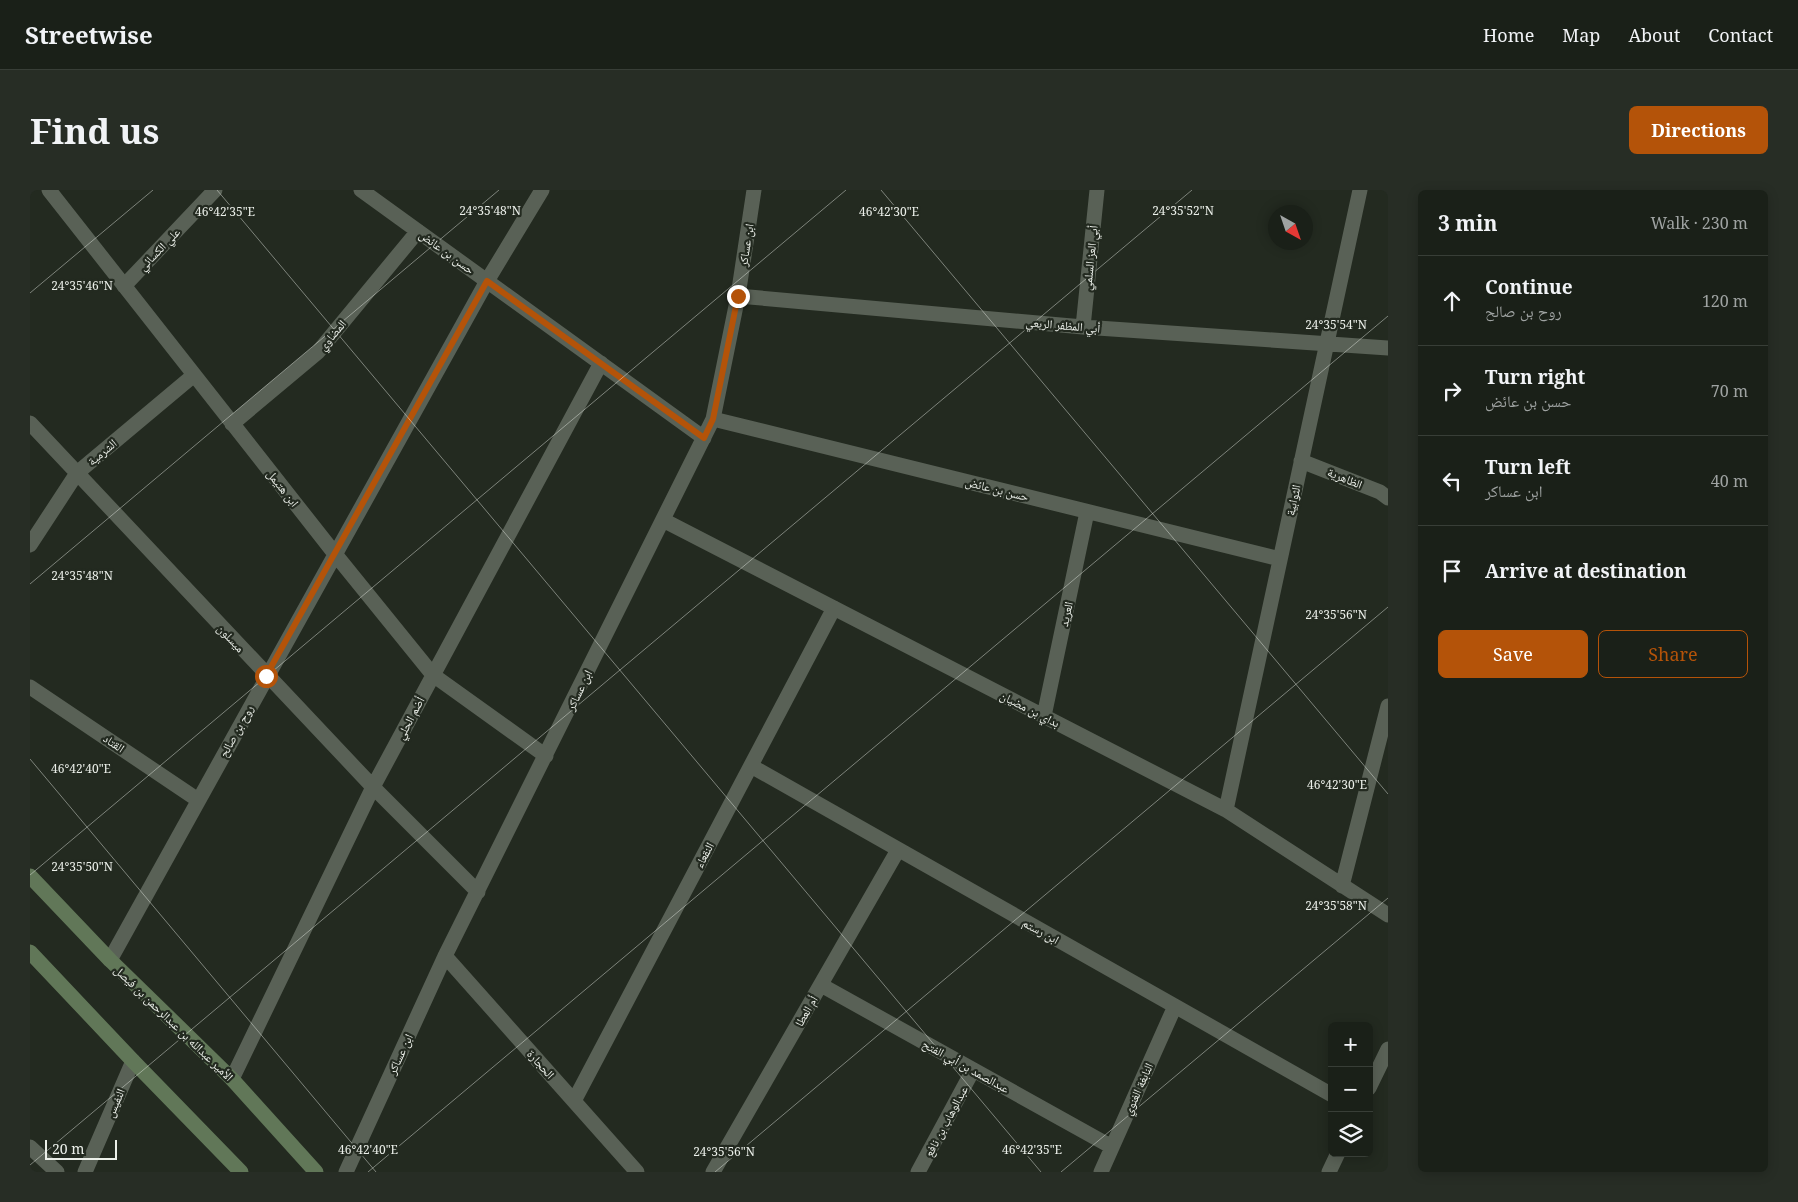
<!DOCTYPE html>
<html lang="en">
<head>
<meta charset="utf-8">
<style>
	body { margin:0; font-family:"Noto Serif","Noto Naskh Arabic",serif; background:#272d25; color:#f1f3f6 }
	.controls { position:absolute; right:15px; bottom:15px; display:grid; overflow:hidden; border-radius:8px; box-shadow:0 2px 12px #0003 }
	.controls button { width:45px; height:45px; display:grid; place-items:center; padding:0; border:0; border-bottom:1px solid #383e37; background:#1a2018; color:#f1f3f6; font:25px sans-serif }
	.compass { position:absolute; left:1238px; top:15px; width:45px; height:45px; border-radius:50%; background:#1a2018; box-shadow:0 2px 12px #0003; rotate:140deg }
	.scale { position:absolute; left:15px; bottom:12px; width:72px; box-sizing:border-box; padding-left:5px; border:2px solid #ebefe9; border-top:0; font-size:14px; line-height:18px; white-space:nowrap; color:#ebefe9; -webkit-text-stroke:4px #232a20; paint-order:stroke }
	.stop { position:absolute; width:15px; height:15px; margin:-11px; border:4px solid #b45309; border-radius:50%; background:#fff }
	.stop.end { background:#b45309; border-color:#fff; box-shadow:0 1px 5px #0008 }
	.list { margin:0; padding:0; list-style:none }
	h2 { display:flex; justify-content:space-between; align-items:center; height:65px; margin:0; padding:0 20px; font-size:21px }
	h2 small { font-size:16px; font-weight:400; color:#9fa3a2 }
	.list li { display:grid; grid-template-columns:32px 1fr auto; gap:15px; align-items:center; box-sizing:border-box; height:90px; padding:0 20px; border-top:1px solid #383e37 }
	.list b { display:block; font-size:19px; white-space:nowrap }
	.list p { margin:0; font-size:16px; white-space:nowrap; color:#9fa3a2 }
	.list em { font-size:16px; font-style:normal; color:#9fa3a2 }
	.actions { display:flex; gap:10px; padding:15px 20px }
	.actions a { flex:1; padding:11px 0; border:1px solid #b45309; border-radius:8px; text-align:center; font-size:18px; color:#b45309 }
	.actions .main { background:#b45309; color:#fff }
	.icon { flex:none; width:28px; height:28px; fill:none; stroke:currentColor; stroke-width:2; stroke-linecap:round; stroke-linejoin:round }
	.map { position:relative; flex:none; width:1358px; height:982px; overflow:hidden; border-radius:8px }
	header { display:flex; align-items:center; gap:30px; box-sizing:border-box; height:70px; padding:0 25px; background:#1a2018; border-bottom:1px solid #383e37 }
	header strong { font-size:24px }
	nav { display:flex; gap:28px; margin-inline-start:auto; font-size:18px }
	.intro { display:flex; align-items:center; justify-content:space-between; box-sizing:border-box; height:120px; padding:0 30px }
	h1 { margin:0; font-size:35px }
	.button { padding:12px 22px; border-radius:8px; background:#b45309; color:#fff; font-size:18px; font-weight:700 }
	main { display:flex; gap:30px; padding:0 30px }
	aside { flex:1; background:#1a2018; border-radius:8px; box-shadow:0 2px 12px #0003 }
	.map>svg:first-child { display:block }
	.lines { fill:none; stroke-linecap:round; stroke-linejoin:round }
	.minor { stroke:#596156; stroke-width:15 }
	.tertiary { stroke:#596156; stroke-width:15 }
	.secondary { stroke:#617758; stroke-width:15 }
	.route { stroke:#b45309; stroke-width:6 }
	.ticks { fill:none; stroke:#ebefe9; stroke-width:1; stroke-opacity:0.45 }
	.labels { text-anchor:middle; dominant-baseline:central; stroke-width:4.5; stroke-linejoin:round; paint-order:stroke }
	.street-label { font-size:12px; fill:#ebefe9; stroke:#232a20 }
	.ticks-label { font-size:12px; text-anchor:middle; fill:#ebefe9; stroke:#232a20; stroke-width:4.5; stroke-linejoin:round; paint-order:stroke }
</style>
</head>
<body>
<header>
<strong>Streetwise</strong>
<nav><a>Home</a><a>Map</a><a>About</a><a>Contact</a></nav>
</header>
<div class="intro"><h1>Find us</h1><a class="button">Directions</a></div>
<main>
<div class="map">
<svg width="1358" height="982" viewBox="0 0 1358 982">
	<rect width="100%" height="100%" fill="#232a20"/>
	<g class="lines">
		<path class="minor" d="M 19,0 L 305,364 L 403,485 L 516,566
			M 331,0 L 674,248
			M 94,96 L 185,0
			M 708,106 L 1053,137 L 1358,158
			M 1053,137 L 1067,0
			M 683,229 L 1250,369
			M 0,233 L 343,597 L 448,702
			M 202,234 L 288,162 L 388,41
			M 1271,271 L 1350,302 L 1358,308
			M 633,330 L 1196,620 L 1358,725
			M 0,355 L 47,283 L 164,185
			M 0,497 L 168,610
			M 1014,526 L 1057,322
			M 721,576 L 1302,905
			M 1196,620 L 1330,0
			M 1312,696 L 1358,516
			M 415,766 L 607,982
			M 80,770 L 457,91 L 512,0
			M 791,795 L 1082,957
			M 202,889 L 343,597 L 571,173
			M 544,911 L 804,418
			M 0,957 L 27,982
			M 55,982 L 103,871
			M 316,982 L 415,766 L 683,229 L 708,106 L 724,0
			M 683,982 L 868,660
			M 888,982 L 943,880
			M 1071,982 L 1145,816"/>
		<path class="tertiary" d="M 1339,898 L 1358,859
			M 1299,982 L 1308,963"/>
		<path class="secondary" d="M 0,686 L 80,770 L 202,889 L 286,982
			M 0,762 L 103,871 L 211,982"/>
	</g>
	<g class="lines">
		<path class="route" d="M 236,486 L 457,91 L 674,248 L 683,229 L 708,106"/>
	</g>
	<path class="ticks" d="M 187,0 L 1011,982M 851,0 L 1358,604M 0,103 L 123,0M 0,394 L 469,0M 0,569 L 346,982M 0,685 L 816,0M 0,975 L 1162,0M 338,982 L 1358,126M 685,982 L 1358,417M 1031,982 L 1358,708"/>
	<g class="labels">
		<g class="street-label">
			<text transform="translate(716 55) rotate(-81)">ابن عساكر</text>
			<text transform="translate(129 59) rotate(-46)">علي الكسائي</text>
			<text transform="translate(417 62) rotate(36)">حسن بن عائض</text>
			<text transform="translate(1060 68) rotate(-84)">أبي العز السلمي</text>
			<text transform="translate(1033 135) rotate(5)">أبي المظفر الربعي</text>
			<text transform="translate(302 145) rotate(-50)">المضاوي</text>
			<text transform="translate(72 262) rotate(-40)">الشرمية</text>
			<text transform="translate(1315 288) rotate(22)">الظاهرية</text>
			<text transform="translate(253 298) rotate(52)">ابن هتيمل</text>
			<text transform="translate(967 299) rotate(14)">حسن بن عائض</text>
			<text transform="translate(1263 310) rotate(-78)">الثوابية</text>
			<text transform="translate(1036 424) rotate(-78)">العريد</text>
			<text transform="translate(201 448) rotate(47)">ميسلون</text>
			<text transform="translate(549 500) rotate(-64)">ابن عساكر</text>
			<text transform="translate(1000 519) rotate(27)">بداي بن مضيان</text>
			<text transform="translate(380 528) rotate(-62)">أضم الحلي</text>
			<text transform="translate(206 541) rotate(-61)">روح بن صالح</text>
			<text transform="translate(84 553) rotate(34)">القتاد</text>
			<text transform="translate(674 665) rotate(-62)">النقعاء</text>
			<text transform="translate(1011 741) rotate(29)">ابن رستم</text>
			<text transform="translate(776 821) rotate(-60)">أم العطا</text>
			<text transform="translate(144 833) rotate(44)">الأمير عبدالله بن عبدالرحمن بن فيصل</text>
			<text transform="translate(370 864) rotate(-65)">ابن عساكر</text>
			<text transform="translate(511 874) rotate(48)">الحجارة</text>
			<text transform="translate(936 876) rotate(29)">عبدالصمد بن أبي الفتح</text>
			<text transform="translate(1108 899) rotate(-66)">النابغة الغنوي</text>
			<text transform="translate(85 913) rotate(-67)">النفيس</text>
			<text transform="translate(916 931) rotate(-62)">عبدالوهاب بن نافع</text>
		</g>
	</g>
	<g class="ticks-label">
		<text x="460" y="25">24°35'48"N</text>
		<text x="1153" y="25">24°35'52"N</text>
		<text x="195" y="26">46°42'35"E</text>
		<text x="859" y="26">46°42'30"E</text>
		<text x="52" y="100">24°35'46"N</text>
		<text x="1306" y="139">24°35'54"N</text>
		<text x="52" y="390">24°35'48"N</text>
		<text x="1306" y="429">24°35'56"N</text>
		<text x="51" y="583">46°42'40"E</text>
		<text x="1307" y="599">46°42'30"E</text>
		<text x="52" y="681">24°35'50"N</text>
		<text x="1306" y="720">24°35'58"N</text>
		<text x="338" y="964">46°42'40"E</text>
		<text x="1002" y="964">46°42'35"E</text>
		<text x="694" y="966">24°35'56"N</text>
	</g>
</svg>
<div class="controls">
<button>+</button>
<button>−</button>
<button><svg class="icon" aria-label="layers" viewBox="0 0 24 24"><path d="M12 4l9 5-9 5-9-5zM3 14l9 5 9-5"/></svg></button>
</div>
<svg class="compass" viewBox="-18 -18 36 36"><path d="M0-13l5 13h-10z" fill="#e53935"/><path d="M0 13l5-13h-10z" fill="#9fa3a2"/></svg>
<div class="scale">20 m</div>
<div class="stop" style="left:236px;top:486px"></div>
<div class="stop end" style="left:708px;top:106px"></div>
</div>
<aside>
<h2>3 min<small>Walk · 230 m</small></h2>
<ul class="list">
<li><svg class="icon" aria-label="ahead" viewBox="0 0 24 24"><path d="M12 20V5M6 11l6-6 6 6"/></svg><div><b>Continue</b><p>روح بن صالح</p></div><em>120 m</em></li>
<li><svg class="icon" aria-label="right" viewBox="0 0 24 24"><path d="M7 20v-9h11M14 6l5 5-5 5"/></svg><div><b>Turn right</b><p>حسن بن عائض</p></div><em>70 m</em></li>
<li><svg class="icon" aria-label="left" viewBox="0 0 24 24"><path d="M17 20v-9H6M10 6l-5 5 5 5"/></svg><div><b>Turn left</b><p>ابن عساكر</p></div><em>40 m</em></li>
<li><svg class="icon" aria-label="arrive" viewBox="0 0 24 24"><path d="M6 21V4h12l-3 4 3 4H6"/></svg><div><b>Arrive at destination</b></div></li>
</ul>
<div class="actions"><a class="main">Save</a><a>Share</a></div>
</aside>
</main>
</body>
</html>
